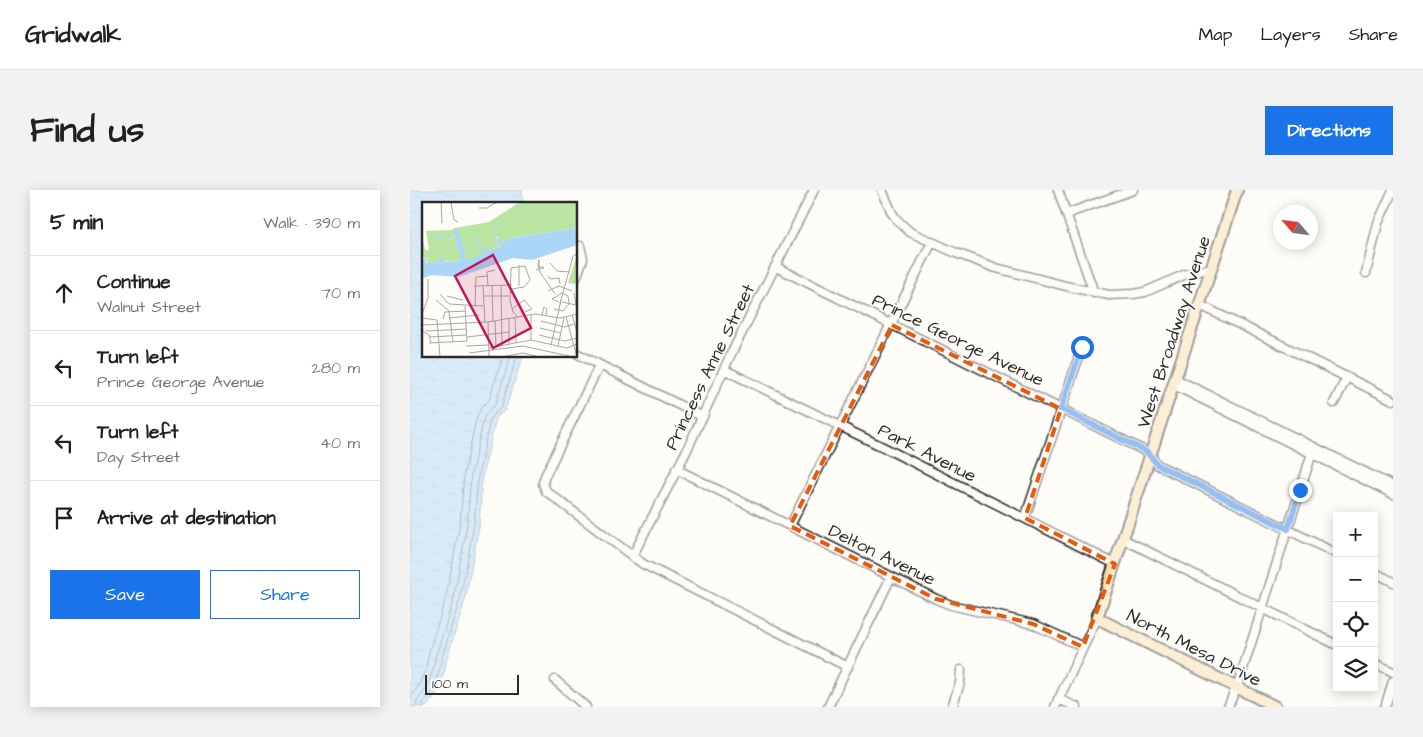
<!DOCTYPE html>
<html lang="en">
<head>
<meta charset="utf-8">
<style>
	body { margin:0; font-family:"Architects Daughter",sans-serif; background:#f2f2f2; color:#202124 }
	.controls { position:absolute; right:15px; bottom:15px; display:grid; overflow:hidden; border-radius:0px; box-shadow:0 2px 12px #0003 }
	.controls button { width:45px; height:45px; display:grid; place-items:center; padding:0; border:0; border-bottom:1px solid #e0e0e0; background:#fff; color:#202124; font:25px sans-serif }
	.compass { position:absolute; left:863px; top:15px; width:45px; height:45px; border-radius:50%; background:#fff; box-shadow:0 2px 12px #0003; rotate:298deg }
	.scale { position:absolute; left:15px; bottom:12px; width:94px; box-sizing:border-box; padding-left:5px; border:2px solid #2b2b2b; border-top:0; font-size:14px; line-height:18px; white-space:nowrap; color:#2b2b2b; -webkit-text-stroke:4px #fdfcf7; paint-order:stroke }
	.stop { position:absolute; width:15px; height:15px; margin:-11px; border:4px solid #1a73e8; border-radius:50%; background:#fff }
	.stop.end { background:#1a73e8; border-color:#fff; box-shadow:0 1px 5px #0008 }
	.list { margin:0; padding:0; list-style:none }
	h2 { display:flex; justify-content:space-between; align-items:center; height:65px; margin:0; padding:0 20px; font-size:21px }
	h2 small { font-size:16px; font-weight:400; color:#757577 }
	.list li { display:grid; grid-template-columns:32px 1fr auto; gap:15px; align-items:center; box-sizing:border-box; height:75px; padding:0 20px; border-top:1px solid #e0e0e0 }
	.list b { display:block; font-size:19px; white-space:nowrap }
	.list p { margin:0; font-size:16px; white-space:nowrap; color:#757577 }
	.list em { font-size:16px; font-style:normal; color:#757577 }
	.actions { display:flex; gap:10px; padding:15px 20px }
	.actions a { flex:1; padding:11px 0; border:1px solid #1a73e8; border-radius:0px; text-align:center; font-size:18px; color:#1a73e8 }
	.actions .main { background:#1a73e8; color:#fff }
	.icon { flex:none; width:28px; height:28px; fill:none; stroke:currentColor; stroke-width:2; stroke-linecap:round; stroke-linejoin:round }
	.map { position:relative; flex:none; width:983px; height:517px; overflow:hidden; border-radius:0px }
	header { display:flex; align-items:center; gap:30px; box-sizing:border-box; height:70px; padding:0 25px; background:#fff; border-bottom:1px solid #e0e0e0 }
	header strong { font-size:24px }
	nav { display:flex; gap:28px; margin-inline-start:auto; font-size:18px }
	.intro { display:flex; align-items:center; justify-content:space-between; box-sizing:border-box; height:120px; padding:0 30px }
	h1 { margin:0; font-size:35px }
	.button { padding:12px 22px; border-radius:0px; background:#1a73e8; color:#fff; font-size:18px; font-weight:700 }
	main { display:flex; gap:30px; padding:0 30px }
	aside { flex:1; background:#fff; border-radius:0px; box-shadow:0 2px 12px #0003 }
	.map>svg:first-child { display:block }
	.water { fill:url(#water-ripples); stroke:#7892a5 }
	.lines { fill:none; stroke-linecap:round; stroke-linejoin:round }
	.shore { stroke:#5f6f7d; stroke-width:1 }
	.minor-casing { stroke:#2b2b2b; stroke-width:11 }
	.major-casing { stroke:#2b2b2b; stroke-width:14 }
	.minor { stroke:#fdfcf7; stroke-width:8 }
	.major { stroke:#f8deab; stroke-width:10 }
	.route { stroke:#1a73e8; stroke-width:6 }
	.marked { fill:none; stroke:#e8590c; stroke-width:4; stroke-dasharray:10 6; stroke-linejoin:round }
	.labels { text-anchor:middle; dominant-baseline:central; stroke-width:4; stroke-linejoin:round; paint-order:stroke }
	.street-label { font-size:18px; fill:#2b2b2b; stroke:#fdfcf7 }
	.inset-road { fill:none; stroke:#a9a8a5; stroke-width:1 }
	.view { fill:#c2185b; fill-opacity:0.15; stroke:#c2185b; stroke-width:2.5 }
	.inset-edge { fill:none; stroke:#2b2b2b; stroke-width:2.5 }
</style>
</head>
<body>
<header>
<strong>Gridwalk</strong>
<nav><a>Map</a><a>Layers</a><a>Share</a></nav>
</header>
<div class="intro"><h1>Find us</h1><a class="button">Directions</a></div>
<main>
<aside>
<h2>5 min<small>Walk · 390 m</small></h2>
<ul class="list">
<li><svg class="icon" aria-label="ahead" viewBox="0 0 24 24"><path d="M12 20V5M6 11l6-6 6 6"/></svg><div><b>Continue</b><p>Walnut Street</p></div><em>70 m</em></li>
<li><svg class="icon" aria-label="left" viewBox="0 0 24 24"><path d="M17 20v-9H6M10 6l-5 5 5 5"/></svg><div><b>Turn left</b><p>Prince George Avenue</p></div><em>280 m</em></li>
<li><svg class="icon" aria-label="left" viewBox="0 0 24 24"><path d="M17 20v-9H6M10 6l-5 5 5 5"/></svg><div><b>Turn left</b><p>Day Street</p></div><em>40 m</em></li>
<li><svg class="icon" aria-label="arrive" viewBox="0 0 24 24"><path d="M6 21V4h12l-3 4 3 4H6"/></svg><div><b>Arrive at destination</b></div></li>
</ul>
<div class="actions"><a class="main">Save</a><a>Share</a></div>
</aside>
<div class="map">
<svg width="983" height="517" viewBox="0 0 983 517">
	<defs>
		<pattern id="water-ripples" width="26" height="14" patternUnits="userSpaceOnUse" patternTransform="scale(1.25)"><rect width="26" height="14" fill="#acd6f7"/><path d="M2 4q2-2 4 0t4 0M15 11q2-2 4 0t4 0" fill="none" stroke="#94b8d4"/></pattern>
	</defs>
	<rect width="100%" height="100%" fill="#fdfcf7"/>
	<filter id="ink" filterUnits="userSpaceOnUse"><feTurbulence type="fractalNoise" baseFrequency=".02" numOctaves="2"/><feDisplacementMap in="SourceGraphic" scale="10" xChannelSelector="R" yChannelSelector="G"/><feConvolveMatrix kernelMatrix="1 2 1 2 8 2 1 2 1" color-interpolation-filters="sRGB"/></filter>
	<g filter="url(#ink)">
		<path class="water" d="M 0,0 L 112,0 L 113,14 L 14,14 L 14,166 L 113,166 L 95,220 L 86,228 L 85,232 L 72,287 L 69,336 L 55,410 L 37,468 L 34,483 L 26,504 L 16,517 L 0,517 Z"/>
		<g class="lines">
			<path class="shore" d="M 0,509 L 9,495 L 16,478 L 19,462 L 36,407 L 50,334 L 54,283 L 67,226 L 71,218 L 79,210 L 93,166
				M 6,517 L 7,511 L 16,499 L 23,480 L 26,465 L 44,408 L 57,335 L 61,285 L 74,228 L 78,221 L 85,215 L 101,166
				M 13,517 L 13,513 L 22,502 L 29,482 L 32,467 L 50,409 L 64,335 L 68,286 L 80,230 L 83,225 L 91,218 L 107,166"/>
			<defs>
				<path id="minor" d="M 472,0 L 482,23 L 487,30 L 500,42 L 546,63 L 586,78 L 660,97 L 699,105 L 723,104 L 735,102 L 776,84 L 802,78
					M 648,0 L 684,103
					M 656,24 L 723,0
					M 366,77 L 733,260 L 737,262 L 748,275 L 927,364
					M 956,83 L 968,33 L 983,0
					M 166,88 L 173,69 L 170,56
					M 790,115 L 983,210
					M 166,163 L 293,227
					M 189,176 L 135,286 L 133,293 L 136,301 L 233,374 L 438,477
					M 315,180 L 471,256 L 705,374
					M 766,189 L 983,296
					M 764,195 L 983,304
					M 924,213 L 937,187
					M 266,279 L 526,409 L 541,415 L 623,434 L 673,457
					M 615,328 L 672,157
					M 380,336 L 522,52
					M 713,349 L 927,455
					M 222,367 L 276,262 L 321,164 L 404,0
					M 964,382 L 983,392
					M 964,473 L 983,482
					M 145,490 L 176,517
					M 648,509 L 667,517
					M 418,517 L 481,387
					M 542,517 L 550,493 L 551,480
					M 645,517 L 687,428
					M 818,517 L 829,491 L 904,257
					M 975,517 L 983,491"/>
				<path id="major" d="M 827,0 L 687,428 L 866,517"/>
			</defs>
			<use href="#minor" class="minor-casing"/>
			<use href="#major" class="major-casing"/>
			<use href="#minor" class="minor"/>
			<use href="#major" class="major"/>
		</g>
	</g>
	<g class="lines" filter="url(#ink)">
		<path class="route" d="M 672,157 L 651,219 L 737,262 L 748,275 L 878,339 L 890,300"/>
	</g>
	<path d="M0 0H983V517H0ZM 482,135 L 651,219 L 615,328 L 705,374 L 673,457 L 623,434 L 526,409 L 380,336 Z" fill="#fdfcf7" fill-opacity=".55" fill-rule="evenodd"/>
	<path class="marked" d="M 482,135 L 651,219 L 615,328 L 705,374 L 673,457 L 623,434 L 526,409 L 380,336 Z"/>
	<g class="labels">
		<g class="street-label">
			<text transform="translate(764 142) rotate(-72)">West Broadway Avenue</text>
			<text transform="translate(548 150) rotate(26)">Prince George Avenue</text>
			<text transform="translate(300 177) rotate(-64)">Princess Anne Street</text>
			<text transform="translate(517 263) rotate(27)">Park Avenue</text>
			<text transform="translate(472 365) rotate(26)">Delton Avenue</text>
			<text transform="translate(784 458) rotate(27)">North Mesa Drive</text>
		</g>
	</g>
	<g transform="translate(12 12)">
		<rect width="155" height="155" fill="#fdfcf7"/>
		<path d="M 98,0 L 155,0 L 155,26 L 88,36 L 79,42 L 75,34 L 73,36 L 79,45 L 64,48 L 55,41 L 62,51 L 45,60 L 35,27 L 33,32 L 30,33 L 29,36 L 22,38 L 30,37 L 31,33 L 34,34 L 40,58 L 5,61 L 4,55 L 0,55 L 0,34 L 3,48 L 7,48 L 4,29 L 29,28 L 33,26 L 67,20 Z" fill="#bae4a1"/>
		<path d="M 155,53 L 155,79 L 153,82 L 146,81 Z" fill="#bae4a1"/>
		<path d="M 77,23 L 77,24 L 72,25 L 74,28 L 72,31 L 77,32 L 77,34 L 74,36 L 80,38 L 79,42 L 88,36 L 155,26 L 155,43 L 110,58 L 91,56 L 37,75 L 9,73 L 0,77 L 0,59 L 3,56 L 0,55 L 4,55 L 4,61 L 8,61 L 23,58 L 18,58 L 17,55 L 14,56 L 17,55 L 23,57 L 23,58 L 22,60 L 40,58 L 35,44 L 34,45 L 27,47 L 34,44 L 34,34 L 31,33 L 30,37 L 21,38 L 20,37 L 21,35 L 16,36 L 10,33 L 21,34 L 21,37 L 29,36 L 31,31 L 33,32 L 32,26 L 36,27 L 45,59 L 62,51 L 55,42 L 52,47 L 50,48 L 49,47 L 49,42 L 51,47 L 55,41 L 53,33 L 56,42 L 65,48 L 79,45 L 73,36 L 77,33 L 72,32 L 72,24 Z" fill="#acd6f7"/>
		<path class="inset-road" d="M 19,0 L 20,21M 29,0 L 32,18 L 36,20M 57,6 L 65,6 L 75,0M 128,61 L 135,69 L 148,70M 97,63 L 97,84M 114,68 L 116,67 L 117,67 L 121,66 L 122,66 L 121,65 L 116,65 L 116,64 L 117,58 L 117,67 L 118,70 L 133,92M 126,74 L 128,77 L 137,76 L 138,82M 79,83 L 80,143M 52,84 L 90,83M 61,84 L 63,120M 66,84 L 65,70 L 73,68M 70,84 L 71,120M 90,87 L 102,85 L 108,78 L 103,64 L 89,66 L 88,98 L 91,110 L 96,115M 126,89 L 137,84 L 150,89M 18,92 L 27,102 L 61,104M 25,94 L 41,98M 61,94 L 87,94M 14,98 L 27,109 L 31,140M 139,98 L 151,54 L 155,52M 140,100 L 154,103 L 152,91M 53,104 L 54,75 L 65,74M 90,107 L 102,98 L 110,107 L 103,110M 132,107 L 141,109 L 147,102 L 146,94 L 140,91 L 130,97 L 137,100M 0,112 L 6,96 L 6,77M 120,113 L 122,105 L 125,107 L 124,113M 150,113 L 155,130M 144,115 L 155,155M 0,116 L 15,118 L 18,155M 27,116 L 57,113M 93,116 L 94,141M 21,117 L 23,110 L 44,109M 87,117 L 87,142M 73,119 L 74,145M 119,119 L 142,125 L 153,122M 1,123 L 66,120M 118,126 L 139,131M 1,129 L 7,133 L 9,141M 4,129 L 45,127M 117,133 L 143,139 L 155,136M 8,135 L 45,133M 45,135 L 87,130M 109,138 L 109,113M 7,141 L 45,139 L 43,104M 129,143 L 139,98 L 138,102M 44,144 L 67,143M 136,144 L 142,116M 67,146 L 109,138 L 145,146 L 155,142M 47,151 L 101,144 L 147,154M 67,155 L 66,120 L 113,112 L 138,116 L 155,112M 80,155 L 101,151 L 118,155"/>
		<path class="view" d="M 71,53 L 109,126 L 71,146 L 33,74 Z"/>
		<rect width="155" height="155" class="inset-edge"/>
	</g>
</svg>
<div class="controls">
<button>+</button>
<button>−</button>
<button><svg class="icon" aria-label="locate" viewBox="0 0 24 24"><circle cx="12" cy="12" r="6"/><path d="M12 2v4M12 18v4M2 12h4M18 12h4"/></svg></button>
<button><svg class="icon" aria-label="layers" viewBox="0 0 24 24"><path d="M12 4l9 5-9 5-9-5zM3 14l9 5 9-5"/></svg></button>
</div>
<svg class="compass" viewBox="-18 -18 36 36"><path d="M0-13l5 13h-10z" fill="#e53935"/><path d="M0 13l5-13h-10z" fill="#757577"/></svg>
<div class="scale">100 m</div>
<div class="stop" style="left:672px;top:157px"></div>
<div class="stop end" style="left:890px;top:300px"></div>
</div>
</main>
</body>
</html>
